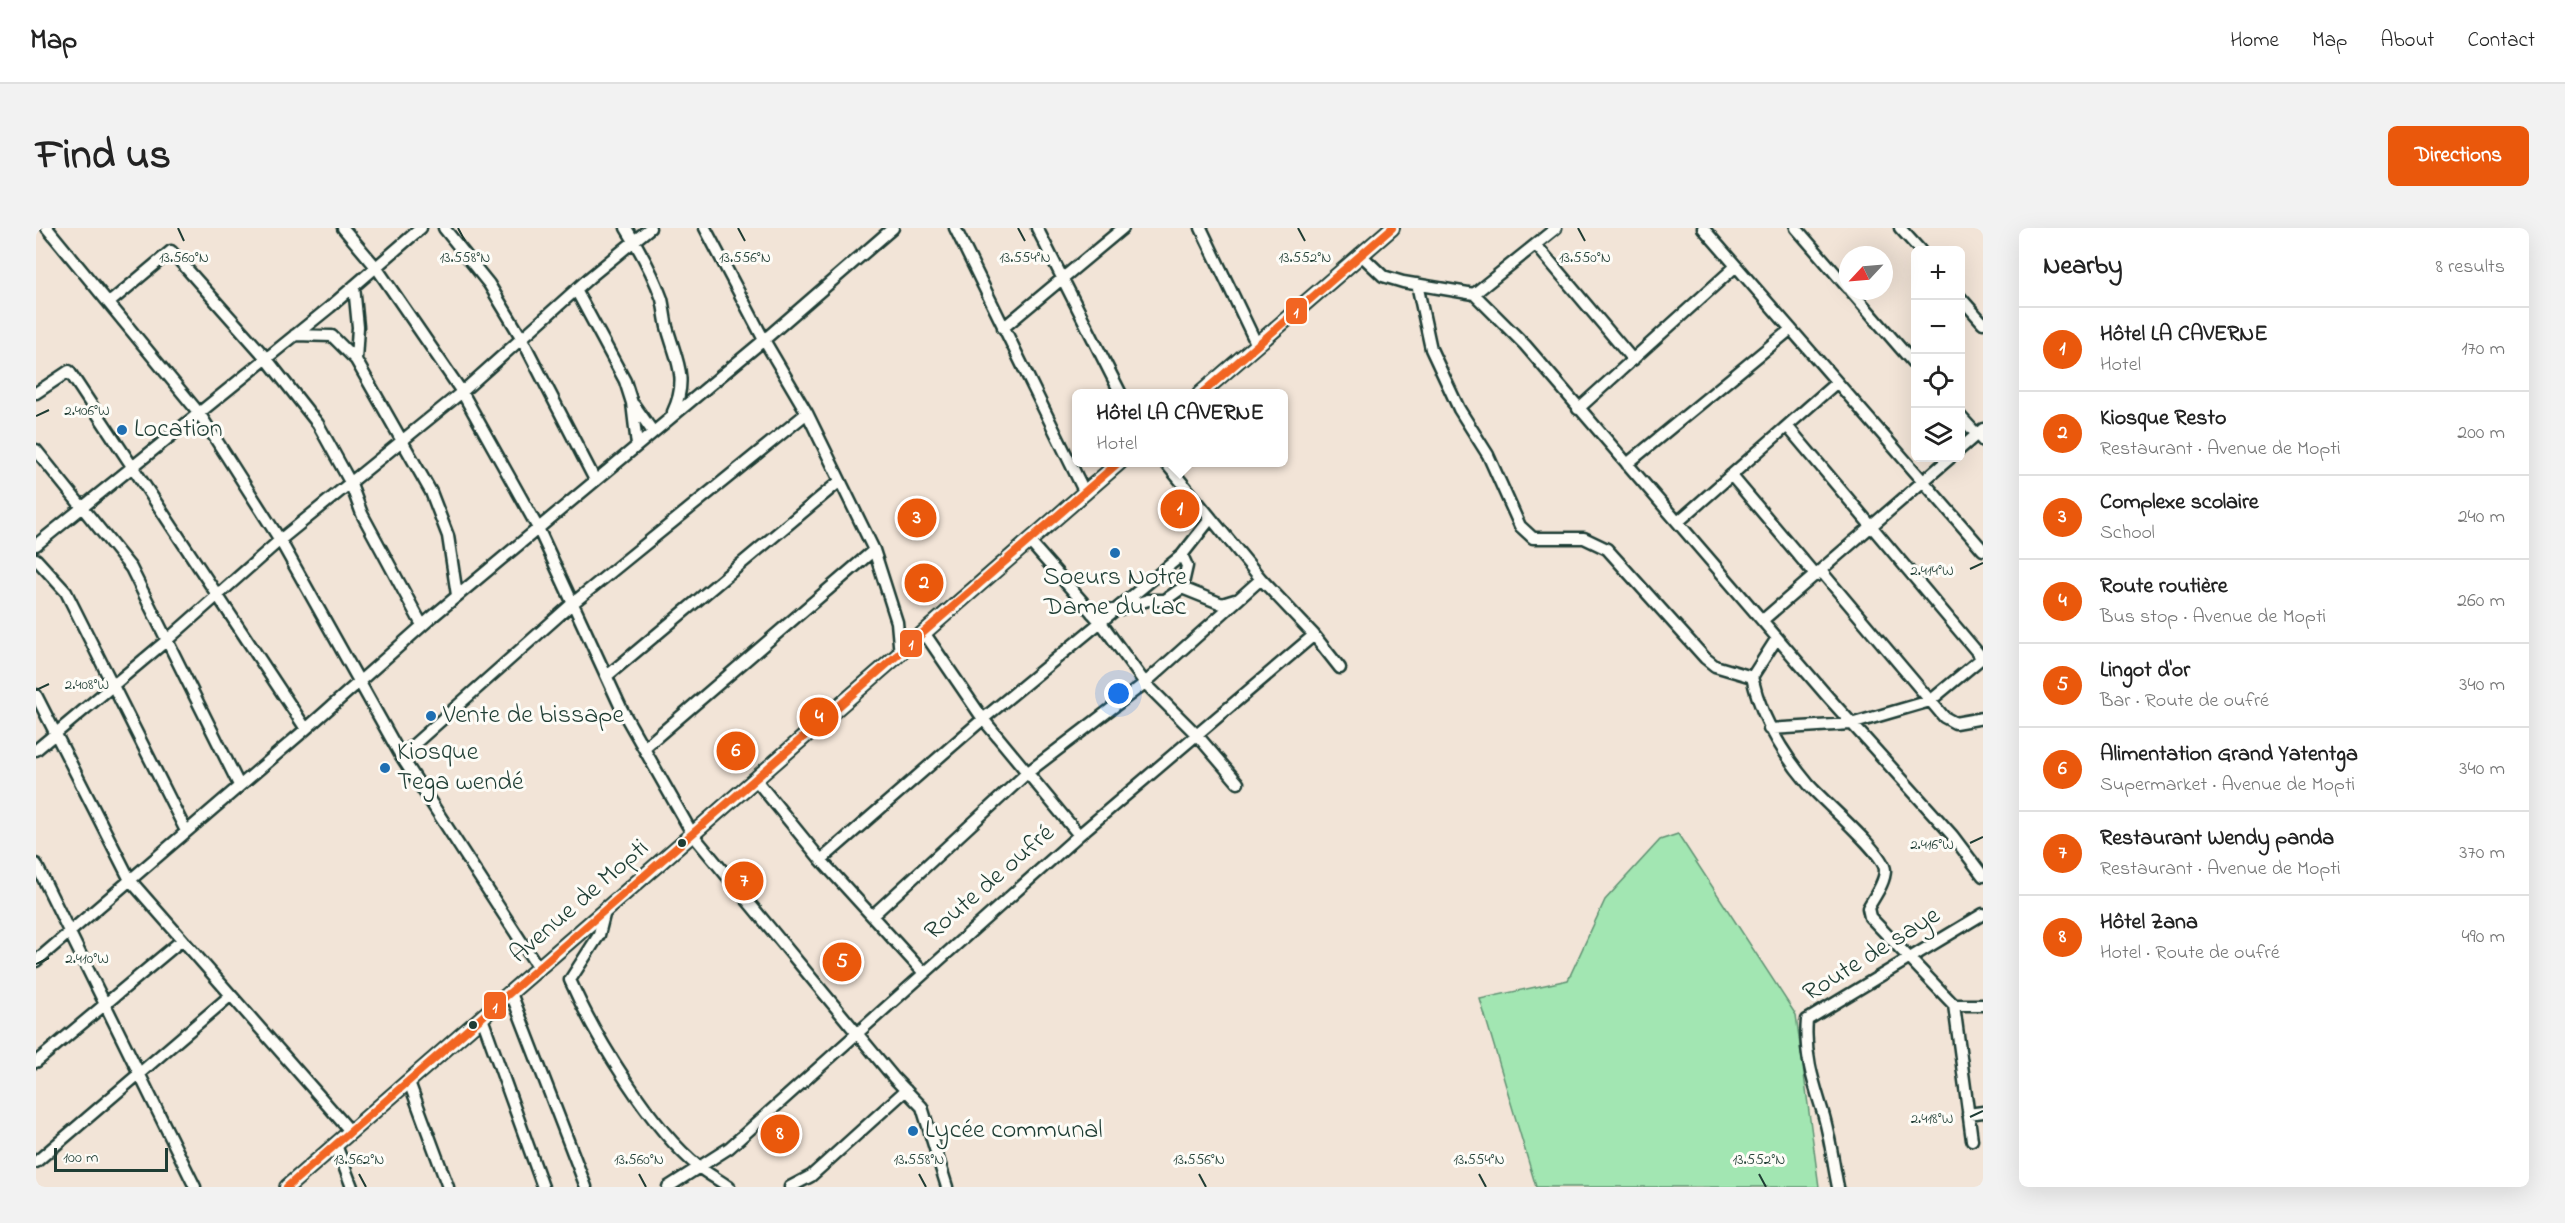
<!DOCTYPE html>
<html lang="en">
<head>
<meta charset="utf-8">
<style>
	body { margin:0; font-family:"Indie Flower",sans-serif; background:#f2f2f2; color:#222 }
	.controls { position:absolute; right:18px; top:18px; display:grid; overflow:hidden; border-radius:9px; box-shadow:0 6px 24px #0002 }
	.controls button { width:54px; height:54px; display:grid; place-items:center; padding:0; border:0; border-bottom:2px solid #e0e0e0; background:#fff; color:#222; font:30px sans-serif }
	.compass { position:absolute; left:1803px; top:18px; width:54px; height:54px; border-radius:50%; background:#fff; box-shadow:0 6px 24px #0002; rotate:244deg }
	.scale { position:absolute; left:18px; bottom:15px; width:114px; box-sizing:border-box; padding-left:6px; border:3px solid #1f3d34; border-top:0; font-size:16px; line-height:21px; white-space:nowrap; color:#1f3d34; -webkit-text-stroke:4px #fdfcf7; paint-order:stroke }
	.you { position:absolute; left:1083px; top:466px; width:21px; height:21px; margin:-15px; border:4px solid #fff; border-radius:50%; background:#1a73e8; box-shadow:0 0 0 9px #1a73e833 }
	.badge { display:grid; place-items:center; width:39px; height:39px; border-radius:50%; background:#ea580c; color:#fff; font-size:20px; font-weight:700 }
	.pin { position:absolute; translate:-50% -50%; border:3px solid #fff; box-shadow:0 2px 6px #0006 }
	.popup { position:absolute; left:1036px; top:161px; width:216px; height:78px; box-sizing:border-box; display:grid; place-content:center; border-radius:9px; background:#fff; filter:drop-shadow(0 2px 4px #0005); font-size:20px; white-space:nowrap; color:#767676 }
	.popup b { font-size:22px; color:#222 }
	.popup::after { content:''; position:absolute; left:50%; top:100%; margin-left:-12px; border:12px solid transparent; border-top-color:#fff }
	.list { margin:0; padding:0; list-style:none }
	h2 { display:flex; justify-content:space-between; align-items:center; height:78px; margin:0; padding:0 24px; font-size:26px }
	h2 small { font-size:20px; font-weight:400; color:#767676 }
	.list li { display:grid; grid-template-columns:39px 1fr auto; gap:18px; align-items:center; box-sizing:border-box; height:84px; padding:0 24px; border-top:2px solid #e0e0e0 }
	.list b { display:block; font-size:22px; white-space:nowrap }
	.list p { margin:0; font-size:20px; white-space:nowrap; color:#767676 }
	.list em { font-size:20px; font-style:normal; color:#767676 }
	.icon { flex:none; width:33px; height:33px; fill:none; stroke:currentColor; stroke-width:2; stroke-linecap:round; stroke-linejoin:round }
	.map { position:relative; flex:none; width:1947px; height:959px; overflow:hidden; border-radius:9px }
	header { display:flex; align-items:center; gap:36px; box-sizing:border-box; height:84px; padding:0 30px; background:#fff; border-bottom:2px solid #e0e0e0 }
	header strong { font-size:28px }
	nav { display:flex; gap:33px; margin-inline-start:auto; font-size:21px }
	.intro { display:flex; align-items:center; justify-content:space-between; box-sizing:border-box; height:144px; padding:0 36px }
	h1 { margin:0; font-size:42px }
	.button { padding:15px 27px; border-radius:9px; background:#ea580c; color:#fff; font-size:21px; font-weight:700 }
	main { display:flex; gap:36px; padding:0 36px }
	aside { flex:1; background:#fff; border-radius:9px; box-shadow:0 6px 24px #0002 }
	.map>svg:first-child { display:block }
	.green { fill:#a2e6b2; stroke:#609273; stroke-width:1.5 }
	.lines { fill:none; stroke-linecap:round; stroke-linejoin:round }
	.minor-casing { stroke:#1f3d34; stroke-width:15 }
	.major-casing { stroke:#1f3d34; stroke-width:18 }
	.minor { stroke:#fdfcf7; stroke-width:10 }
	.major { stroke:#fdfcf7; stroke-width:14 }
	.bus-1-casing { stroke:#fdfcf7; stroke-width:12 }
	.bus-1 { stroke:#f26522; stroke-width:8 }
	.ticks { fill:none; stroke:#1f3d34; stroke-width:2 }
	.poi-dot { fill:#1f6fb2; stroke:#fdfcf7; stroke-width:2 }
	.bus-dot { fill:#1f3d34; stroke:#fdfcf7; stroke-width:2 }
	.labels { text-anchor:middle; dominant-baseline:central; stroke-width:6; stroke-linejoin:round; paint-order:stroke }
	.poi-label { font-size:26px; fill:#1f3d34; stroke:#fdfcf7; text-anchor:start }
	.street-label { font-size:26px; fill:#1f3d34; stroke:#fdfcf7 }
	.ticks-label { font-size:15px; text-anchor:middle; fill:#1f3d34; stroke:#fdfcf7; stroke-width:6; stroke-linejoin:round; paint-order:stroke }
	.line-badge { stroke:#fdfcf7; stroke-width:2 }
	.badge-label { font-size:16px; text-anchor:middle; font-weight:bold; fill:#fff }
</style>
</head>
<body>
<header>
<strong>Map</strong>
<nav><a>Home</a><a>Map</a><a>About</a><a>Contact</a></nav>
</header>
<div class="intro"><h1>Find us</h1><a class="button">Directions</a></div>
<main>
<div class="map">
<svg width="1947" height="959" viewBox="0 0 1947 959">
	<rect width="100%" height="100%" fill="#f2e4d7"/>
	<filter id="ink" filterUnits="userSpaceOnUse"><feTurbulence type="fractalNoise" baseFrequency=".0167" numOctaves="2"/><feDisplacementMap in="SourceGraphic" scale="12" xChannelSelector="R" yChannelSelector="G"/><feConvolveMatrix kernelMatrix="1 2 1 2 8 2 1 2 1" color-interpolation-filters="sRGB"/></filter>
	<g filter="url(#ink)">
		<path class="green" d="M 1642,606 L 1760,787 L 1783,959 L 1500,959 L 1444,771 L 1532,752 L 1569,672 L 1624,612 Z"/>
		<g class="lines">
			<defs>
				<path id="minor" d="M 11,0 L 163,185 L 244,312 L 365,528 L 503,741
					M 307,0 L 340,39 L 426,164 L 502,300 L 586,482 L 657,607 L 858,850 L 886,879 L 911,959
					M 408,0 L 453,56 L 485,109 L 559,252
					M 590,0 C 604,22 617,46 626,71 C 628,80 629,90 631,99 C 640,132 653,150 637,184
					M 669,0 L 728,112 L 771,185 L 838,322 L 861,394 L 864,427
					M 919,0 L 1049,265
					M 1001,0 L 1085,166
					M 1165,0 L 1221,117
					M 1667,0 L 1947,322
					M 1760,0 L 1812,60
					M 1864,0 L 1884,22
					M 1500,17 L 1597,132
					M 1324,26 L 1347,48 L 1367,54 L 1438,66 L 1489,117 L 1792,469 L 1916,607 L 1947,648
					M 1381,56 L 1395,121 L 1423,181 L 1452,227 L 1484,298 L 1497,310 L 1548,310 L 1571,321 L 1669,430 L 1679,438 L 1716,449
					M 318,58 L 322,99 L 320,132
					M 540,62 L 589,153 L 596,175 L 601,217
					M 1815,63 L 1880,138
					M 1438,66 L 1520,0
					M 1924,69 L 1947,95
					M 73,75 L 135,23 L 230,130 L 282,196 L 314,254 L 326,286 L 386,397
					M 967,100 L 1087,0
					M 259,107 L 296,108 L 320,132 L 395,264 L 412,308 L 421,367
					M 0,165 L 33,143 L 270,501
					M 598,177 L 617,204
					M 1542,181 L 1700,38
					M 1924,188 L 1947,213
					M 1751,198 L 1947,431
					M 1924,221 L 1947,201
					M 0,222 L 95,340 L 203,557
					M 1129,234 L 1225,351 L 1278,407 L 1304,440
					M 1591,236 L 1755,101
					M 1695,247 L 1780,348
					M 1642,294 L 1801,154
					M 993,313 L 1066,396 L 1109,455 L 1161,507 L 1202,555
					M 0,317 L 294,79 L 385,0
					M 0,331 L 30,364 L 150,603
					M 1785,343 L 1908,489 L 1919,495 L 1947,490
					M 1146,360 L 1151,338 L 1146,327
					M 1056,385 L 1084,381 L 1112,372 L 1129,372 L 1146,360 L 1186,376 L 1199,372
					M 1727,392 L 1914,230
					M 889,406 L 947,491 L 1043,607
					M 1741,410 L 1716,449 C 1725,490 1746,525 1773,557 C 1788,574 1848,625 1849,642 C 1849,655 1838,669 1832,680 L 1834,689 L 1918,777 L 1936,912
					M 571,448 L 804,253
					M 0,467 L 94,652 L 315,904
					M 1733,501 L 1815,496 L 1894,473 L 1947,429
					M 608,520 L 838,322
					M 0,522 L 130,413 L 244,312 L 426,164 L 553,50 L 614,0
					M 365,528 L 537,375 L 771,185
					M 720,552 L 785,632 L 887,744
					M 785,632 L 947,491 L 1146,327 L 1175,290
					M 0,636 L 159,959
					M 569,683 L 563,707 L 534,752 C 558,807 615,901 663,939 C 672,946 683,952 693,959
					M 836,688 L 991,545 L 1109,455 L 1225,351
					M 0,733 L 270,501 L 396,389 L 728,112 L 857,0
					M 475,765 L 550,959
					M 1918,777 L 1947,777
					M 446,790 L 507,959
					M 0,834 L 146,712
					M 373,854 L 412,959
					M 1932,886 L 1947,884
					M 300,917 L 316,959
					M 0,934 L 195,767
					M 632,959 L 693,920 L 1043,607 L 1278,407
					M 754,959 L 775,948 L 870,862
					M 1802,959 C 1797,935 1794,908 1787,885 C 1777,853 1768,826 1771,792 L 1947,686"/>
				<path id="major" d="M 1164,166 L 1356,0
					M 251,959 L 1084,234"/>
			</defs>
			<use href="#minor" class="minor-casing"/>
			<use href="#major" class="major-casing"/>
			<use href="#minor" class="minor"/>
			<use href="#major" class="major"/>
			<defs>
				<path id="bus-1" d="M 1165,166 L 1356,0
					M 251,959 L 1083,234"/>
			</defs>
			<use href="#bus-1" class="bus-1-casing"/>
			<use href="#bus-1" class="bus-1"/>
		</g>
	</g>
	<path class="ticks" d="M 142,0 L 148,13M 422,0 L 429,13M 702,0 L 709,13M 982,0 L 989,13M 1262,0 L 1269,13M 1542,0 L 1549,13M 0,188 L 13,182M 1934,341 L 1947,335M 0,462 L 13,456M 1934,615 L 1947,609M 0,736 L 13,730M 1934,889 L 1947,883M 323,946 L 330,959M 603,946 L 610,959M 883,946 L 890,959M 1163,946 L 1170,959M 1443,946 L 1450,959M 1723,946 L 1730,959"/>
	<g class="poi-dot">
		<circle cx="86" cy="202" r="6"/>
		<circle cx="1079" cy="325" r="6"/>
		<circle cx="395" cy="488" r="6"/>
		<circle cx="349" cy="540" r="6"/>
		<circle cx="877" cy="903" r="6"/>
	</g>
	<g class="bus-dot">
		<circle cx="646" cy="615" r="5"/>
		<circle cx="437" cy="797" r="5"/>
	</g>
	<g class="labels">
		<g class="poi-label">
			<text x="98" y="202">Location</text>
			<text x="1079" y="350" text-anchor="middle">Soeurs Notre<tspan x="1079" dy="30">Dame du Lac</tspan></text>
			<text x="407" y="488">Vente de bissape</text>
			<text x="361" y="525">Kiosque<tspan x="361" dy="30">Tega wendé</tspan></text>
			<text x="889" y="903">Lycée communal</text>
		</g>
		<g class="street-label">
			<text transform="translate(954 655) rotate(-41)">Route de oufré</text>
			<text transform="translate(544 674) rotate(-41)">Avenue de Mopti</text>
			<text transform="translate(1836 727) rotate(-32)">Route de saye</text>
		</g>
	</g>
	<g class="ticks-label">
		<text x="148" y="34">13.560°N</text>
		<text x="429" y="34">13.558°N</text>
		<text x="709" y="34">13.556°N</text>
		<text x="989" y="34">13.554°N</text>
		<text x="1269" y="34">13.552°N</text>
		<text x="1549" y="34">13.550°N</text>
		<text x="51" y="187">2.406°W</text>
		<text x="1896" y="347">2.414°W</text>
		<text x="51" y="461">2.408°W</text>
		<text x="1896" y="621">2.416°W</text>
		<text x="51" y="735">2.410°W</text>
		<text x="1896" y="895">2.418°W</text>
		<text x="323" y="936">13.562°N</text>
		<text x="603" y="936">13.560°N</text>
		<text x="883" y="936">13.558°N</text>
		<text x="1163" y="936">13.556°N</text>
		<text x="1443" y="936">13.554°N</text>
		<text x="1723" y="936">13.552°N</text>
	</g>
	<g class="line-badge">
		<rect x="1249" y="69" width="23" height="28" rx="6" fill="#f26522"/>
		<rect x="863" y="401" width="24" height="29" rx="6" fill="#f26522"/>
		<rect x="447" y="763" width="24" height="29" rx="6" fill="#f26522"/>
	</g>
	<g class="badge-label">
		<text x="1260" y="89">1</text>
		<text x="875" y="421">1</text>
		<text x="459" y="784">1</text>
	</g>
</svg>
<div class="controls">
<button>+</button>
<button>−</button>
<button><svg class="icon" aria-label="locate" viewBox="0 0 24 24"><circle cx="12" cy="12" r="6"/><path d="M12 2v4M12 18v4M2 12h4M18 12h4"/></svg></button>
<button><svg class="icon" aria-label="layers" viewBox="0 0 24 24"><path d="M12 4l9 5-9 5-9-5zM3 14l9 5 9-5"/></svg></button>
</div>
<svg class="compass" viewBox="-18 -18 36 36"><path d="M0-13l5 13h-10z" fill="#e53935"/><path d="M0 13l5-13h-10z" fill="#767676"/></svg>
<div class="scale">100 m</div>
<div class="you"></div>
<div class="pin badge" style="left:1144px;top:281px">1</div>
<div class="popup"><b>Hôtel LA CAVERNE</b>Hotel</div>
<div class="pin badge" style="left:888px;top:355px">2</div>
<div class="pin badge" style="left:881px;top:290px">3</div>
<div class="pin badge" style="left:783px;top:489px">4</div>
<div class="pin badge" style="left:806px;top:734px">5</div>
<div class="pin badge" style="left:700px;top:523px">6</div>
<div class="pin badge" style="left:708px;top:653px">7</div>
<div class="pin badge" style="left:744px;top:906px">8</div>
</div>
<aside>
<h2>Nearby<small>8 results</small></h2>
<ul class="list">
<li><span class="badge">1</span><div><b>Hôtel LA CAVERNE</b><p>Hotel</p></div><em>170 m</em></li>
<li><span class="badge">2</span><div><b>Kiosque Resto</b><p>Restaurant · Avenue de Mopti</p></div><em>200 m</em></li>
<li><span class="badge">3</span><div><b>Complexe scolaire</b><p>School</p></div><em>240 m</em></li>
<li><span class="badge">4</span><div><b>Route routière</b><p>Bus stop · Avenue de Mopti</p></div><em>260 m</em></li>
<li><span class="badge">5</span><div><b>Lingot d'or</b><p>Bar · Route de oufré</p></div><em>340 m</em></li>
<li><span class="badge">6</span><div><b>Alimentation Grand Yatentga</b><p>Supermarket · Avenue de Mopti</p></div><em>340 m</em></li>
<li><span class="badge">7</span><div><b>Restaurant Wendy panda</b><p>Restaurant · Avenue de Mopti</p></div><em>370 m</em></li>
<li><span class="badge">8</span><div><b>Hôtel Zana</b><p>Hotel · Route de oufré</p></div><em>490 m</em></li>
</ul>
</aside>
</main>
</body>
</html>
